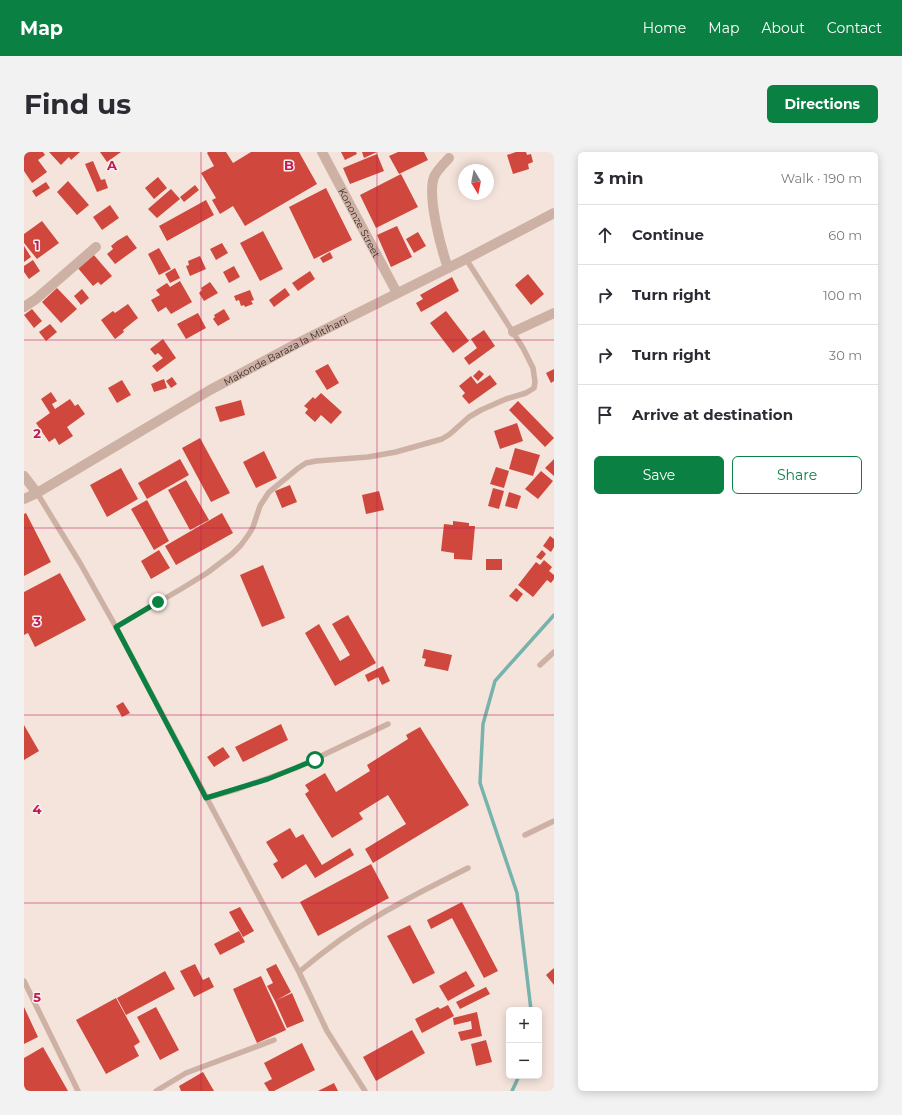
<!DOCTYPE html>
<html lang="en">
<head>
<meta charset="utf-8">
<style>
	body { margin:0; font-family:Montserrat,sans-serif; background:#f2f2f3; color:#2b2b33 }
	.controls { position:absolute; right:12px; bottom:12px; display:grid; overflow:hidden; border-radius:6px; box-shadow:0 2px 10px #0003 }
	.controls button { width:36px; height:36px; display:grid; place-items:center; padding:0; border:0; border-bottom:1px solid #e1e1e2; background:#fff; color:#2b2b33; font:20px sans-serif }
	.compass { position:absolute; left:434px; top:12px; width:36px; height:36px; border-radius:50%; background:#fff; box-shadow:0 2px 10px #0003; rotate:170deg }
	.stop { position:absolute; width:12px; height:12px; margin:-9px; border:3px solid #0b8043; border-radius:50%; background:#fff }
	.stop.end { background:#0b8043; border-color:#fff; box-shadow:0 1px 4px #0008 }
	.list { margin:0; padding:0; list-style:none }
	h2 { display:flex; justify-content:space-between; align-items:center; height:52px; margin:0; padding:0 16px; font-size:17px }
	h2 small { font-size:13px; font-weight:400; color:#7c7c81 }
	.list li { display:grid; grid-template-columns:26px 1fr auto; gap:12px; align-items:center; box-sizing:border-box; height:60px; padding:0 16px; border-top:1px solid #e1e1e2 }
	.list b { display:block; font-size:15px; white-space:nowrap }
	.list em { font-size:13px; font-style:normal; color:#7c7c81 }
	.actions { display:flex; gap:8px; padding:12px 16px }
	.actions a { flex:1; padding:9px 0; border:1px solid #0b8043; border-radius:6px; text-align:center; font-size:14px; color:#0b8043 }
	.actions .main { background:#0b8043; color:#fff }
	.icon { flex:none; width:22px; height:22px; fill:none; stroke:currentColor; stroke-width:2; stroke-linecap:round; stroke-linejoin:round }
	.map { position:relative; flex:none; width:530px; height:939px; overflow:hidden; border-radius:6px }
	header { display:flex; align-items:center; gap:24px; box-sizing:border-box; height:56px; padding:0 20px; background:#0b8043; color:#fff }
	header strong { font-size:19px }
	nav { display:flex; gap:22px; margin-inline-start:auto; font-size:14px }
	.intro { display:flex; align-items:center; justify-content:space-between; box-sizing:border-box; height:96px; padding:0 24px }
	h1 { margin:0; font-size:28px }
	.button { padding:10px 18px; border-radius:6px; background:#0b8043; color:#fff; font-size:14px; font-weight:700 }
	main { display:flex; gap:24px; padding:0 24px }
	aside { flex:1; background:#fff; border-radius:6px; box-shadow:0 2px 10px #0003 }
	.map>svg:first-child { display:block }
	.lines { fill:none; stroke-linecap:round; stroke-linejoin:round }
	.stream { stroke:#77b3ac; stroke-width:3.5 }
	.building { fill:#d0473d }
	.service { stroke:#cdb1a5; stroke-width:5.5 }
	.minor { stroke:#cdb1a5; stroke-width:10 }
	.route { stroke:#0b8043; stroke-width:5 }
	.grid { fill:none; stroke:#c2185b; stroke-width:1; stroke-opacity:0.55 }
	.labels { text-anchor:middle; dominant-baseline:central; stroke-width:3; stroke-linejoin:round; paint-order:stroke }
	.street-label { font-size:10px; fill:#382a27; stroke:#fbefe7 }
	.grid-label { font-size:13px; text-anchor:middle; font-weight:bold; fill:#c2185b; stroke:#fbefe7; stroke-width:3; stroke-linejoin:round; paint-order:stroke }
</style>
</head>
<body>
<header>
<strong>Map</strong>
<nav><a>Home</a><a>Map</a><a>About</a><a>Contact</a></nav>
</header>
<div class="intro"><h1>Find us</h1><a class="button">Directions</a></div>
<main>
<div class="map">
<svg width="530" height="939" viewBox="0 0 530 939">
	<rect width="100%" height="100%" fill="#f4e4db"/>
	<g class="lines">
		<path class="stream" d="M 507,858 L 493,741 L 456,631 L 459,572 L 471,529 L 530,463
			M 488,939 L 495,924"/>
	</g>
	<path class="building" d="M 0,0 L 19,0 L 21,3 L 14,8 L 23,20 L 8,31 L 0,19 Z
		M 25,0 L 56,0 L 47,8 L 45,5 L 37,13 Z
		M 76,0 L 97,0 L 83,10 Z
		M 184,0 L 202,0 L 209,11 L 227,0 L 275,0 L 293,32 L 221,74 L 209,54 L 196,62 L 188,48 L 192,46 L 177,21 L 190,14 L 183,1 Z
		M 317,0 L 332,0 L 333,2 L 321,8 Z
		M 338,0 L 353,0 L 340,6 Z
		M 374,0 L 400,0 L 404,8 L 375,22 L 365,4 Z
		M 492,0 L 502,0 L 503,3 L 507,2 L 509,10 L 504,12 L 505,17 L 489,22 L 483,3 Z
		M 353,2 L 360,19 L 326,32 L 319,16 Z
		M 69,9 L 77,28 L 81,27 L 84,36 L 73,40 L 61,12 Z
		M 377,22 L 394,55 L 352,76 L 336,43 Z
		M 134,25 L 143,36 L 130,47 L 121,36 Z
		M 44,29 L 65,53 L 53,63 L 33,40 Z
		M 22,30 L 26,36 L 12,45 L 8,39 Z
		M 171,33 L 175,38 L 160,50 L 156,45 Z
		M 302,36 L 328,88 L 290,107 L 265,55 Z
		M 147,37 L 156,47 L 133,66 L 124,57 Z
		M 182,48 L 190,63 L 143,89 L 135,74 Z
		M 86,53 L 95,66 L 78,78 L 69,65 Z
		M 18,69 L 35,91 L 13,107 L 0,91 L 0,82 Z
		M 373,74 L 388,105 L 367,115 L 353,83 Z
		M 239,79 L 259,117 L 236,129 L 216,91 Z
		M 394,80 L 402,94 L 390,101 L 382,87 Z
		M 103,83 L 113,96 L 91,112 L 83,102 L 89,97 L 87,94 L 93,89 Z
		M 198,91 L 204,101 L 192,108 L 186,97 Z
		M 0,94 L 7,105 L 0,110 Z
		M 135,96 L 147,117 L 135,123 L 124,102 Z
		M 306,100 L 309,106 L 299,111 L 296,106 Z
		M 69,102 L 88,124 L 77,133 L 74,130 L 69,134 L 53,115 Z
		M 176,104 L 182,117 L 166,124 L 162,114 L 165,113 L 164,109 Z
		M 9,108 L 16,119 L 5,127 L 0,120 L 0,114 Z
		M 210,114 L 216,125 L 205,131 L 199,120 Z
		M 151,116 L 156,126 L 146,131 L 141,122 Z
		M 286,119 L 291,127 L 274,139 L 268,131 Z
		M 504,122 L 520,142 L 507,153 L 491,133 Z
		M 428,125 L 435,139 L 397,160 L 392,151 L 399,147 L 396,143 Z
		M 156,129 L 168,150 L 147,162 L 142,155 L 134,160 L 127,148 L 136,143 L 132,138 L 143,131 L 146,135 Z
		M 186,130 L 194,141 L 180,149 L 175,141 L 178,138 L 177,136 Z
		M 33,136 L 53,157 L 37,171 L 18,150 Z
		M 261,136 L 266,143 L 250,155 L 245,148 Z
		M 58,137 L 65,146 L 57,153 L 50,144 Z
		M 226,138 L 230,148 L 227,149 L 229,152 L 221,155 L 220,153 L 217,154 L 215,148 L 212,149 L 210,144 Z
		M 104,152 L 114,166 L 99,178 L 100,180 L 91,187 L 77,168 L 89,159 L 91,161 Z
		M 8,157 L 18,169 L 10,176 L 0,163 Z
		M 200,157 L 206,167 L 194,174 L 189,167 L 191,165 L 190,163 Z
		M 422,159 L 445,189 L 429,201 L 406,171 Z
		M 174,161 L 182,176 L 162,187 L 153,172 Z
		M 26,172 L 33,180 L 22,189 L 15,180 Z
		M 460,178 L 471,194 L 445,213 L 440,206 L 453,196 L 447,187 Z
		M 139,187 L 152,206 L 133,220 L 128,214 L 139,206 L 134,201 L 131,203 L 126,197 Z
		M 304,212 L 315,231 L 303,238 L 291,219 Z
		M 530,217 L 530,229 L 527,231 L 522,221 Z
		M 455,218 L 460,222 L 454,229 L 449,224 Z
		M 466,223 L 473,232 L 445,252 L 438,244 L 441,241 L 435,234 L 447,224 L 453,232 Z
		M 148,225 L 153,232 L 147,236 L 142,229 Z
		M 140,227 L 143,236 L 130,240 L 127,232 Z
		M 98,228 L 107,243 L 93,251 L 84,236 Z
		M 27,240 L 33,249 L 28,252 L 31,257 L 46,247 L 51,254 L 54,252 L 61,262 L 43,275 L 49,284 L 35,293 L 31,286 L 25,290 L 12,271 L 26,261 L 17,247 Z
		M 297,241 L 318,260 L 307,272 L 297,263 L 291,270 L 281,261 L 284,257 L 280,254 L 289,245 L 291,247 Z
		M 217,248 L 221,263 L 196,270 L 191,255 Z
		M 494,249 L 530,286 L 521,295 L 485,258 Z
		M 493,271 L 499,289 L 476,297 L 470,279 Z
		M 176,286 L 206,341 L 187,350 L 158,296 Z
		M 491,296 L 516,303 L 509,324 L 485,317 Z
		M 240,299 L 253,326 L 232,336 L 219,310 Z
		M 156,307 L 165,323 L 123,347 L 114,331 Z
		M 530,307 L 530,324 L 521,316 Z
		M 472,315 L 485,319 L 480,336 L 466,332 Z
		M 97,316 L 114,347 L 83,365 L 66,333 Z
		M 517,319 L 529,329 L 514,347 L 501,337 Z
		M 162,328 L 185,368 L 166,378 L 144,338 Z
		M 266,333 L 273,350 L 258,356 L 251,339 Z
		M 469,336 L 480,339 L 475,357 L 464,354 Z
		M 355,339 L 360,358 L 342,362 L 338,343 Z
		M 485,340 L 497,344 L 493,357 L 481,354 Z
		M 123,348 L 145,389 L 130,398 L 107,357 Z
		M 2,361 L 27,410 L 0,424 L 0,362 Z
		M 198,361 L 209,381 L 152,413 L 141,394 Z
		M 429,369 L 445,371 L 445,374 L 451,374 L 448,408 L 430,407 L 430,401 L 417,399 L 420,372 L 429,373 Z
		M 526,384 L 530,387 L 530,395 L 527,400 L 519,394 Z
		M 135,398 L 146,416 L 127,427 L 117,409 Z
		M 518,398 L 522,402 L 517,408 L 512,405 Z
		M 462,407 L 478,407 L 478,418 L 462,418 Z
		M 520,408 L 528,415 L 525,419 L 530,423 L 530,427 L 527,431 L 523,428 L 509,445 L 494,433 L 512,410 L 516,413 Z
		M 239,413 L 261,466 L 238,475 L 216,423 Z
		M 36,421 L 62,468 L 11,495 L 4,481 L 0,483 L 0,440 Z
		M 492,436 L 499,442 L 493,450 L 485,444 Z
		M 324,463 L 352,511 L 311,534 L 281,481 L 295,472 L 316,509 L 326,503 L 308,472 Z
		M 400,497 L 428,503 L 424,519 L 400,514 L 402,507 L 398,506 Z
		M 359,514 L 366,529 L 358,533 L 354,525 L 344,530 L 341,523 Z
		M 99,550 L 106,561 L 98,565 L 92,554 Z
		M 257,572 L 264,588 L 219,610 L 211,595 Z
		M 0,573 L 15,599 L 0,608 Z
		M 396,575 L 445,653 L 349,711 L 341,697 L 382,672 L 364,643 L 335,661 L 339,667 L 308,686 L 281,642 L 285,639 L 281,633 L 301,621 L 312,640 L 346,619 L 343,613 L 384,587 L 382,583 Z
		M 199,595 L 206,605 L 190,615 L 183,605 Z
		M 266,676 L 272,686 L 279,682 L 298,713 L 326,696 L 330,703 L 291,726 L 282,712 L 258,727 L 249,712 L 254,709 L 242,690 Z
		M 347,712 L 365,746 L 294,784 L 276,750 Z
		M 438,750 L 474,819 L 460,826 L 428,766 L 407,777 L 403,768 Z
		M 216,755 L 230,779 L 219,785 L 205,760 Z
		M 386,773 L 411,821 L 389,832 L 363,784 Z
		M 215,779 L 221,790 L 196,803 L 190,792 Z
		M 171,812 L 179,828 L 185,825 L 190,835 L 170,845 L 156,819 Z
		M 252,812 L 267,840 L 253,848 L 268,841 L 280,869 L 263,876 L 251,849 L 243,834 L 249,831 L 242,817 Z
		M 530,816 L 530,833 L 522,823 Z
		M 141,819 L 151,837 L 102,863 L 93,846 Z
		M 442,819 L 451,834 L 424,849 L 415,834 Z
		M 237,824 L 262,878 L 233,891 L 209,837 Z
		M 462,835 L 466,842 L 436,857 L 432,850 Z
		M 92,846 L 116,890 L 110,894 L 115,904 L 82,922 L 52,868 Z
		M 424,853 L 430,864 L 398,881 L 391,867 L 414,855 L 416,857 Z
		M 0,855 L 14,885 L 0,892 Z
		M 132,855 L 155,898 L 136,908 L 113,865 Z
		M 453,860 L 458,884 L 437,889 L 434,880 L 448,877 L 447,869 L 430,873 L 429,866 Z
		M 388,878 L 401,901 L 352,929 L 339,905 Z
		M 462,888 L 468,910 L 452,914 L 447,892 Z
		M 278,891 L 291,918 L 250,939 L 245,939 L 240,931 L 248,927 L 240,911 Z
		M 19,895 L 44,939 L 0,939 L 0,906 Z
		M 179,920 L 190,939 L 157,939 L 155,934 Z
		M 310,931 L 314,939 L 294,939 Z"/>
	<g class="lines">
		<path class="service" d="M 13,341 L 56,411 L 92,475 L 275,820 L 303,879 L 341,939
			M 92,475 L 157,437 L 183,421 L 208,402 L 217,393 L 225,382 L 229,375 L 236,354 L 245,340 L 273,317 L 282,311 L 292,309 L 344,305 L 372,300 L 418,287 L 426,282 L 445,265 L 457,258 L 482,247 L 502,241 L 510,236 L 511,230 L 509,216 L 499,196 L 442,107
			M 516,513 L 530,500
			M 182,646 L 214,637 L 272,616 L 364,572
			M 501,683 L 530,669
			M 275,820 C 288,809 302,798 316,788 C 356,760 400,738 444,716
			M 0,829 L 54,939
			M 132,939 L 162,921 L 250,888"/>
		<g class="minor">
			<path id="s1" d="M 298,0 L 373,141"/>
			<path d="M 424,116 C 417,96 403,45 410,25 C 413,18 420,12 425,6"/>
			<path d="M 0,155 L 12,147 L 72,95"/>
			<path d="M 489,180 L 530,161"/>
			<path d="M 0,324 L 13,341"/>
			<path id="s2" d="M 0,347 L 13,341 L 186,238 L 274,191 L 442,107 L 530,61"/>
		</g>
	</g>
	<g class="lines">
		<path class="route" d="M 134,450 L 92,475 L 182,646 L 244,627 L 291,608"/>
	</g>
	<path class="grid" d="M 177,0 L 177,939M 353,0 L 353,939M 0,188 L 530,188M 0,376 L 530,376M 0,563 L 530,563M 0,751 L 530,751"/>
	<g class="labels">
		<g class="street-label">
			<text stroke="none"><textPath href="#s1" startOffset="80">Kononze Street</textPath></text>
			<text stroke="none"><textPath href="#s2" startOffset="301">Makonde Baraza la Mitihani</textPath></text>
		</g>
	</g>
	<g class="grid-label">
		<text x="88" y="18">A</text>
		<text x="265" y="18">B</text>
		<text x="13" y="98">1</text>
		<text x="13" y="286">2</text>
		<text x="13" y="474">3</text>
		<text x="13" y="662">4</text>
		<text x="13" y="850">5</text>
	</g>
</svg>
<div class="controls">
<button>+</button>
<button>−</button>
</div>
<svg class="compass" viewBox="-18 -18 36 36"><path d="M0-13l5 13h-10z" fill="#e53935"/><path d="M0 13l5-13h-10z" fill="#7c7c81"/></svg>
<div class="stop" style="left:291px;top:608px"></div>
<div class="stop end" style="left:134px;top:450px"></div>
</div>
<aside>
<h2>3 min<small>Walk · 190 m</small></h2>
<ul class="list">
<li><svg class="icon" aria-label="ahead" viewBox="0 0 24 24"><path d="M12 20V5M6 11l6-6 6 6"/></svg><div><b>Continue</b></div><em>60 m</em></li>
<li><svg class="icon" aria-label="right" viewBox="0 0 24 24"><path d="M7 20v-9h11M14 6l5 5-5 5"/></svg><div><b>Turn right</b></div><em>100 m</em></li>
<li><svg class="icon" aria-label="right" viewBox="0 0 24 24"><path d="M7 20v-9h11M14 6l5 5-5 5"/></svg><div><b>Turn right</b></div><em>30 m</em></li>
<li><svg class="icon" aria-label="arrive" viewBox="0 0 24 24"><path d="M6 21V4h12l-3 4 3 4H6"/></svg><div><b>Arrive at destination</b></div></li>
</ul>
<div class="actions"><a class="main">Save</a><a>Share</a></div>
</aside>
</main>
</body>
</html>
